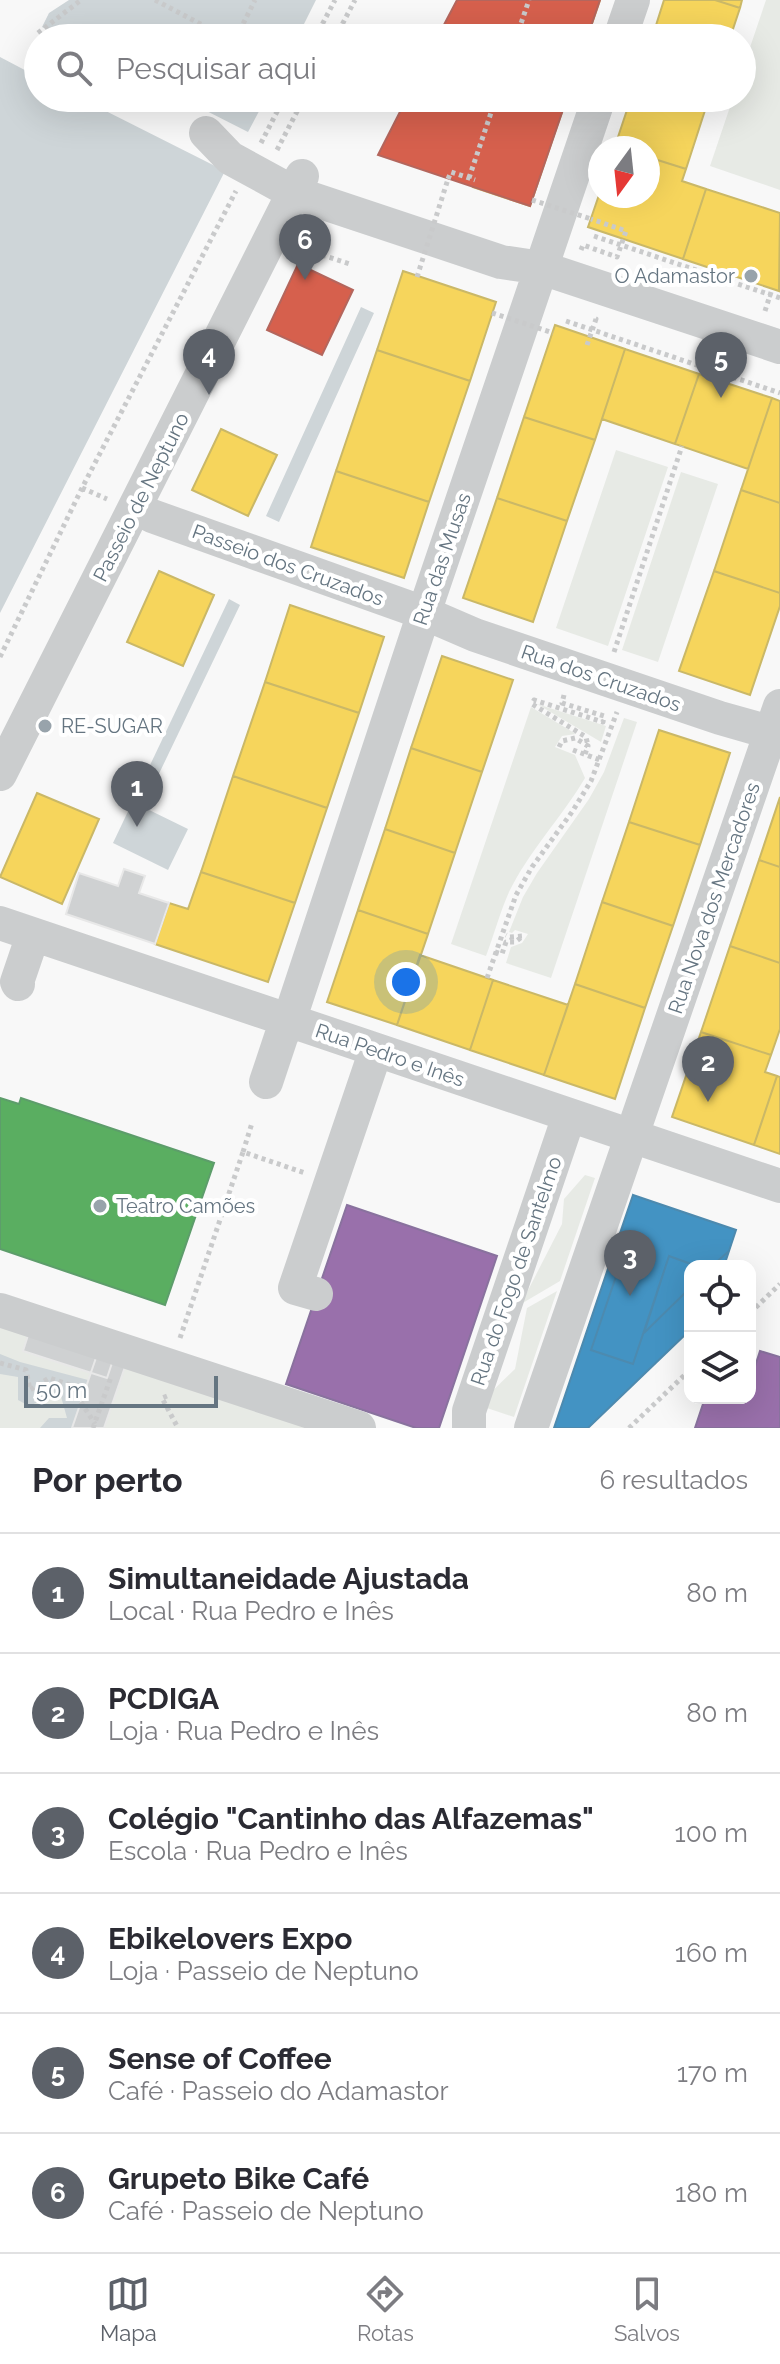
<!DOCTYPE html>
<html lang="pt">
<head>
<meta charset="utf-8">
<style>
	body { margin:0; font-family:Raleway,sans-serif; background:#f2f2f3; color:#2b2b33 }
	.controls { position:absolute; right:24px; bottom:24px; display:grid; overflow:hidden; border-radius:16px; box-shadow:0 8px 32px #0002 }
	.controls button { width:72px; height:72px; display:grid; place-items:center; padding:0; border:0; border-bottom:2px solid #e1e1e2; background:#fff; color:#2b2b33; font:40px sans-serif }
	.compass { position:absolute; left:588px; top:136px; width:72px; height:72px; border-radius:50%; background:#fff; box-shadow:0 8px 32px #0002; rotate:195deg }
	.scale { position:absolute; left:24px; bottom:20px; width:194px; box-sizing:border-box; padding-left:8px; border:4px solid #657581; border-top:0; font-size:22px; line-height:28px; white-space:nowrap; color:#657581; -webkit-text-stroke:6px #fff; paint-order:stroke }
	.you { position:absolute; left:406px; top:982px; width:28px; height:28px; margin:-20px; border:6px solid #fff; border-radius:50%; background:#1a73e8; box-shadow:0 0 0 12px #1a73e833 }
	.badge { display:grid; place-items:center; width:52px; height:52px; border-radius:50%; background:#5c6169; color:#fff; font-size:26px; font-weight:700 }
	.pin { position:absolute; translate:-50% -66px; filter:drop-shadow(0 2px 4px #0008) }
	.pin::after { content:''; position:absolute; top:42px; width:28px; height:24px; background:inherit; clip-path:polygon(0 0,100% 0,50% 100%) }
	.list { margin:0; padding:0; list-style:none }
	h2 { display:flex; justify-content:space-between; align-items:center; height:104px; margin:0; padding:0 32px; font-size:34px }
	h2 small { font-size:26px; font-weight:400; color:#7c7c81 }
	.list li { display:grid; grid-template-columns:52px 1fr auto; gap:24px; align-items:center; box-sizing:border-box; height:120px; padding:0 32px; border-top:2px solid #e1e1e2 }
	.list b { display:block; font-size:30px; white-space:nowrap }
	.list p { margin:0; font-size:26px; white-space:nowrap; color:#7c7c81 }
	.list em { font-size:26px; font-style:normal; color:#7c7c81 }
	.icon { flex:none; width:44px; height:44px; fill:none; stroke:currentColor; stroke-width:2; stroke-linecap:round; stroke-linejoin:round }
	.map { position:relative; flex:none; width:780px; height:1428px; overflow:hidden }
	.search { position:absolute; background:#fff; box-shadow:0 8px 32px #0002; left:24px; right:24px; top:24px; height:88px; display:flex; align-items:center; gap:20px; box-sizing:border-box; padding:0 28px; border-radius:44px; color:#7c7c81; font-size:30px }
	.sheet { height:824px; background:#fff }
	nav { display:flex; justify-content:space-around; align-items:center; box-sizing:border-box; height:112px; border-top:2px solid #e1e1e2; background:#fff; font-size:22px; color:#7c7c81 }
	nav a { display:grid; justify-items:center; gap:4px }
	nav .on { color:#5c6169 }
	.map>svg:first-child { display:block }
	.green { fill:#e7eae5 }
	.water { fill:#ced5d8 }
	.homes { fill:#f6d55c; stroke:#cab867; stroke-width:2 }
	.shops { fill:#d6604d; stroke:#b4665d; stroke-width:2 }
	.offices { fill:#9970ab; stroke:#89729e; stroke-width:2 }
	.schools { fill:#4393c3; stroke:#4d8aaf; stroke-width:2 }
	.public { fill:#5aae61; stroke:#5d9d6b; stroke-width:2 }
	.building { fill:#cfd1d2; stroke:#e8e8e8; stroke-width:2 }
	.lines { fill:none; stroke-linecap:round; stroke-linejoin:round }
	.path { stroke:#c9cacb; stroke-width:5; stroke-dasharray:4 4; stroke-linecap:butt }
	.minor { stroke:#cbcdce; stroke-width:34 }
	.path-bridge { stroke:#c9cacb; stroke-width:5; stroke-dasharray:4 4; stroke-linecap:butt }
	.poi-dot { fill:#98a3ab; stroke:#fff; stroke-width:3 }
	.labels { text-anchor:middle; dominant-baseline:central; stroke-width:8; stroke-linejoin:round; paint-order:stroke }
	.poi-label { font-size:20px; fill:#657581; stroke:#fff; text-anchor:start }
	.street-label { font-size:20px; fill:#657581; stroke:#fff }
</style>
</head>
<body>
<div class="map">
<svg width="780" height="1428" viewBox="0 0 780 1428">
	<rect width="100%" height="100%" fill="#f8f8f8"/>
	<path class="green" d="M 766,0 L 780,0 L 780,190 L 710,166 L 733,98 L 742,98 L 742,71 Z
		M 616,450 L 668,467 L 608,646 L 556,628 Z
		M 681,472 L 718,484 L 658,662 L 622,650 Z
		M 537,704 L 606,726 L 601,742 Z
		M 531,707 L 576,734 L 562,736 L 555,747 L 575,755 L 585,778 C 562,817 529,851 509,892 C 500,912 494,935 486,956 L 451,944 Z
		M 624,718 L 637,722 L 551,978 L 506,963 L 511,947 L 522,943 L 528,934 L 515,930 L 512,933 L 509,932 L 523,897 L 537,873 L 589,799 L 604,772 Z
		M 585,1175 L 595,1178 L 560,1281 L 521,1304 L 562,1224 L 564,1199 Z
		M 557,1291 L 514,1417 L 478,1405 L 515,1369 L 527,1308 Z
		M 0,1321 L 359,1428 L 0,1428 Z"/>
	<path class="water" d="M 69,0 L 316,0 L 297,38 L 64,38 L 42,27 L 49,13 Z
		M 0,57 L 38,77 L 38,98 L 80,98 L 225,171 L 0,613 Z
		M 181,98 L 266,98 L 248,132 Z
		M 361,307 L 374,313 L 279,522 L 266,516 Z
		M 229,599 L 240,605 L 143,807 L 188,829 L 168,870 L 113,843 Z
		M 0,1354 L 20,1362 L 88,1380 L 72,1428 L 40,1428 L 49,1418 L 67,1418 L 60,1393 L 29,1406 L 18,1400 L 18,1377 L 0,1374 Z"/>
	<path class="homes" d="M 536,0 L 600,0 L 587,38 L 562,38 L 528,27 Z
		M 664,0 L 715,0 L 740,8 L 730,38 L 652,38 Z
		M 715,0 L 742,0 L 740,8 Z
		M 528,27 L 562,38 L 524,38 Z
		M 503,98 L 567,98 L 554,135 L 497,115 Z
		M 631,98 L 709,98 L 686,169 L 648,157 L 648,148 L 622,148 L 615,146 Z
		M 497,115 L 554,135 L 530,206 L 473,187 Z
		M 648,157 L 686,169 L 682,181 L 706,189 L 683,259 L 588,227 L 600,192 L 600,196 L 648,196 Z
		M 706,189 L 780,213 L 779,291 L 683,259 Z
		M 403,271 L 496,302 L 470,381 L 377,350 Z
		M 555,325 L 625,349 L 595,440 L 524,417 Z
		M 625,349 L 699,374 L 675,444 L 602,419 Z
		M 377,350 L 470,381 L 429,502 L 336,471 Z
		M 699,374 L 772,398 L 748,469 L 675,444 Z
		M 772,398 L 780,401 L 780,503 L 741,490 Z
		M 524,417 L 595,440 L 567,521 L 497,498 Z
		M 221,429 L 277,455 L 248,516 L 192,490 Z
		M 336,471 L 429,502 L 404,578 L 311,547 Z
		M 741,490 L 780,503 L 780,593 L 714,571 Z
		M 497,498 L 567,521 L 533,622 L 463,598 Z
		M 159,571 L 214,595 L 183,666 L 127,642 Z
		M 714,571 L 780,593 L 780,606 L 750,695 L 679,671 Z
		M 290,605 L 384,637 L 359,713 L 265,682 Z
		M 442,656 L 513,680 L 482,772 L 411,748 Z
		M 265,682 L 359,713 L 327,808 L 233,776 Z
		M 659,730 L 730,753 L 700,845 L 629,822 Z
		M 411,748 L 482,772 L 455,853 L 385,829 Z
		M 233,776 L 327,808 L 295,903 L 201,872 Z
		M 37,793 L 99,819 L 62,904 L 0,877 Z
		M 780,797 L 780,867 L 759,860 Z
		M 629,822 L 700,845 L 673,926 L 602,902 Z
		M 385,829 L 455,853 L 428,934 L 358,910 Z
		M 759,860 L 780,867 L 780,963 L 730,946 Z
		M 201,872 L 295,903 L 268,982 L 155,944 L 169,903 L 188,909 Z
		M 602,902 L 673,926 L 645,1008 L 575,984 Z
		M 358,910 L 428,934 L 397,1025 L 327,1002 Z
		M 730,946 L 780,963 L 780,1029 L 771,1055 L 701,1032 Z
		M 420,955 L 493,980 L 470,1050 L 397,1025 Z
		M 493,980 L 568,1005 L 544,1075 L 470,1050 Z
		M 575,984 L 645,1008 L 615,1099 L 544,1075 Z
		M 701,1032 L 771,1055 L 765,1072 L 777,1076 L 754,1145 L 672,1117 Z
		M 777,1076 L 780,1077 L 780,1154 L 754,1145 Z"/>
	<path class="shops" d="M 457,0 L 600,0 L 587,38 L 437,38 Z
		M 407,98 L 567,98 L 530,206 L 378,155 Z
		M 298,264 L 353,290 L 322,355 L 267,330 Z"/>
	<path class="offices" d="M 347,1205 L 497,1256 L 439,1428 L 416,1428 L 286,1384 Z
		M 760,1351 L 780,1357 L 780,1428 L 695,1428 L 705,1398 L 750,1398 L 750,1382 Z"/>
	<path class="schools" d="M 633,1195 L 736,1230 L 724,1266 L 690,1266 L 690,1330 L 588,1428 L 554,1428 Z
		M 633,1195 L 736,1230 L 729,1251 L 712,1266 L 697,1266 L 669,1256 L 633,1364 L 591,1350 L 627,1244 L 617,1242 Z
		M 669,1256 L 696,1266 L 690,1266 L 690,1284 L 688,1290 L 644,1333 Z"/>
	<path class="public" d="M 0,1098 L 19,1104 L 21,1098 L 214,1163 L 165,1305 L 0,1249 Z"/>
	<path class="building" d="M 124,869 L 145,876 L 139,893 L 169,903 L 155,944 L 66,914 L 79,873 L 118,886 Z
		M 29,1332 L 113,1360 L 107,1378 L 23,1351 Z
		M 98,1352 L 127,1361 L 104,1428 L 72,1428 Z"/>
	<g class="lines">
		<path class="path" d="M 155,0 L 227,38
			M 38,33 L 81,0
			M 236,38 L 255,0
			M 315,38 L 335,0
			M 335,38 L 355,0
			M 516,38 L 529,0
			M 261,143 L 284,98
			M 277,150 L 304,98
			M 469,178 L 496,98
			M 448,179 L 451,172 L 475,180
			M 594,236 L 780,298
			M 581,250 L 583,245 L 617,257 L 626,231 L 591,219
			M 322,255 L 350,264
			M 765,311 L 772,289
			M 566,321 L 780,393
			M 587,345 L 596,319 L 594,318
			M 82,488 L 107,499
			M 614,652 L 682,446
			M 0,657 L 82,488 L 236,191
			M 564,695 L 562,703 L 604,716 L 603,722 L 534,700 L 532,704 L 586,737 L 588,746
			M 559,747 L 562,741 L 575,738 L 588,746 L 585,754
			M 573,750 L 600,760
			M 495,952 L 502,954 L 506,942 L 515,942 L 523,936 L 510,937 L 506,935
			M 487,978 L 516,895 L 532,867 L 572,812 L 591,781 L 617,712
			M 243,1152 L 252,1123
			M 750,1313 L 780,1284
			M 180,1338 L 243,1152 L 305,1173
			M 0,1363 L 26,1370 L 30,1390 L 49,1378 L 70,1385 L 95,1424
			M 167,1396 L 162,1398 L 178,1428
			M 93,1428 L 111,1377
			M 629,1428 L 690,1370"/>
		<path class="minor" d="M 620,38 L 633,0
			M 206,133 L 230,158 L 294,193 L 501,262 L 542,268 L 780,347
			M 152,516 L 424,613 L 475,635 L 720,718 L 780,735
			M 0,774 L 302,176
			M 0,923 L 780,1186
			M 18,984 L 17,982 L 33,935
			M 266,1082 L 281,1037 L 289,1021 L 424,613 L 599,98
			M 316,1294 L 295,1288 L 376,1050
			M 0,1310 L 359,1428
			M 469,1428 L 469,1411 L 569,1116
			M 531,1428 L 780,706"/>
		<path class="path-bridge" d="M 532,200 L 591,219
			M 417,277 L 448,179
			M 492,313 L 553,333"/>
	</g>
	<g class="poi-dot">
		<circle cx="751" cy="276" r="8"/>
		<circle cx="45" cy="726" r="8"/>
		<circle cx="100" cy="1206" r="8"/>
	</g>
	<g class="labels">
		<g class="poi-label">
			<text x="735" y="276" text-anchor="end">O Adamastor</text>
			<text x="61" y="726">RE-SUGAR</text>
			<text x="116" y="1206">Teatro Camões</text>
		</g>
		<g class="street-label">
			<text transform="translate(141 497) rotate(-63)">Passeio de Neptuno</text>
			<text transform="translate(442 559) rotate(-71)">Rua das Musas</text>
			<text transform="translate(288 565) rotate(20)">Passeio dos Cruzados</text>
			<text transform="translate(601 678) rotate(19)">Rua dos Cruzados</text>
			<text transform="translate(714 898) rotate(-71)">Rua Nova dos Mercadores</text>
			<text transform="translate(390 1055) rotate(19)">Rua Pedro e Inês</text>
			<text transform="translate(516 1271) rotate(-71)">Rua do Fogo de Santelmo</text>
		</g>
	</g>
</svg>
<div class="controls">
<button><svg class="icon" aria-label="locate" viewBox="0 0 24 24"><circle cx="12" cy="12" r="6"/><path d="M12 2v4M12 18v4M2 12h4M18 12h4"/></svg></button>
<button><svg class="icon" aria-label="layers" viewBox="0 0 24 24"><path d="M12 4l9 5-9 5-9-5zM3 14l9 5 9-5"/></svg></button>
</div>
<svg class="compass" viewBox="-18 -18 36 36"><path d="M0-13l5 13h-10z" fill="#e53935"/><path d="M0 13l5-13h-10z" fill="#7c7c81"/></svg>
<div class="scale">50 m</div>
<div class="you"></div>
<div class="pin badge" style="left:137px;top:827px">1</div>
<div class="pin badge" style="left:708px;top:1102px">2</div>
<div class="pin badge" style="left:630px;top:1296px">3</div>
<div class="pin badge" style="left:209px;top:395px">4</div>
<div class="pin badge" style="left:721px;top:398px">5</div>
<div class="pin badge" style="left:305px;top:280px">6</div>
<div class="search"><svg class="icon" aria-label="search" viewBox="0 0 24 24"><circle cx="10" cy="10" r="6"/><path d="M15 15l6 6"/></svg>Pesquisar aqui</div>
</div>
<section class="sheet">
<h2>Por perto<small>6 resultados</small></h2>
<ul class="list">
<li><span class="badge">1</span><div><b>Simultaneidade Ajustada</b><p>Local · Rua Pedro e Inês</p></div><em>80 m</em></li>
<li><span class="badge">2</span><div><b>PCDIGA</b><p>Loja · Rua Pedro e Inês</p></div><em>80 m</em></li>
<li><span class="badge">3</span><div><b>Colégio &quot;Cantinho das Alfazemas&quot;</b><p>Escola · Rua Pedro e Inês</p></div><em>100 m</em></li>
<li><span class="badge">4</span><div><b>Ebikelovers Expo</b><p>Loja · Passeio de Neptuno</p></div><em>160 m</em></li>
<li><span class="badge">5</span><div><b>Sense of Coffee</b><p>Café · Passeio do Adamastor</p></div><em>170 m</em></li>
<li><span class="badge">6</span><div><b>Grupeto Bike Café</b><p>Café · Passeio de Neptuno</p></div><em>180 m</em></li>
</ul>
</section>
<nav>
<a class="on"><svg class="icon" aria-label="map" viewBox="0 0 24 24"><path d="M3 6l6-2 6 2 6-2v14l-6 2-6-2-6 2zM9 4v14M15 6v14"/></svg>Mapa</a>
<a><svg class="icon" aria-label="directions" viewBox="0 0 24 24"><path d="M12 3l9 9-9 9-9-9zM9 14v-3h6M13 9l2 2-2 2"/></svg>Rotas</a>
<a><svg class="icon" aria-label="saved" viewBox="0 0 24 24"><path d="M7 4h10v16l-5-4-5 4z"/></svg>Salvos</a>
</nav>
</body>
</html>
